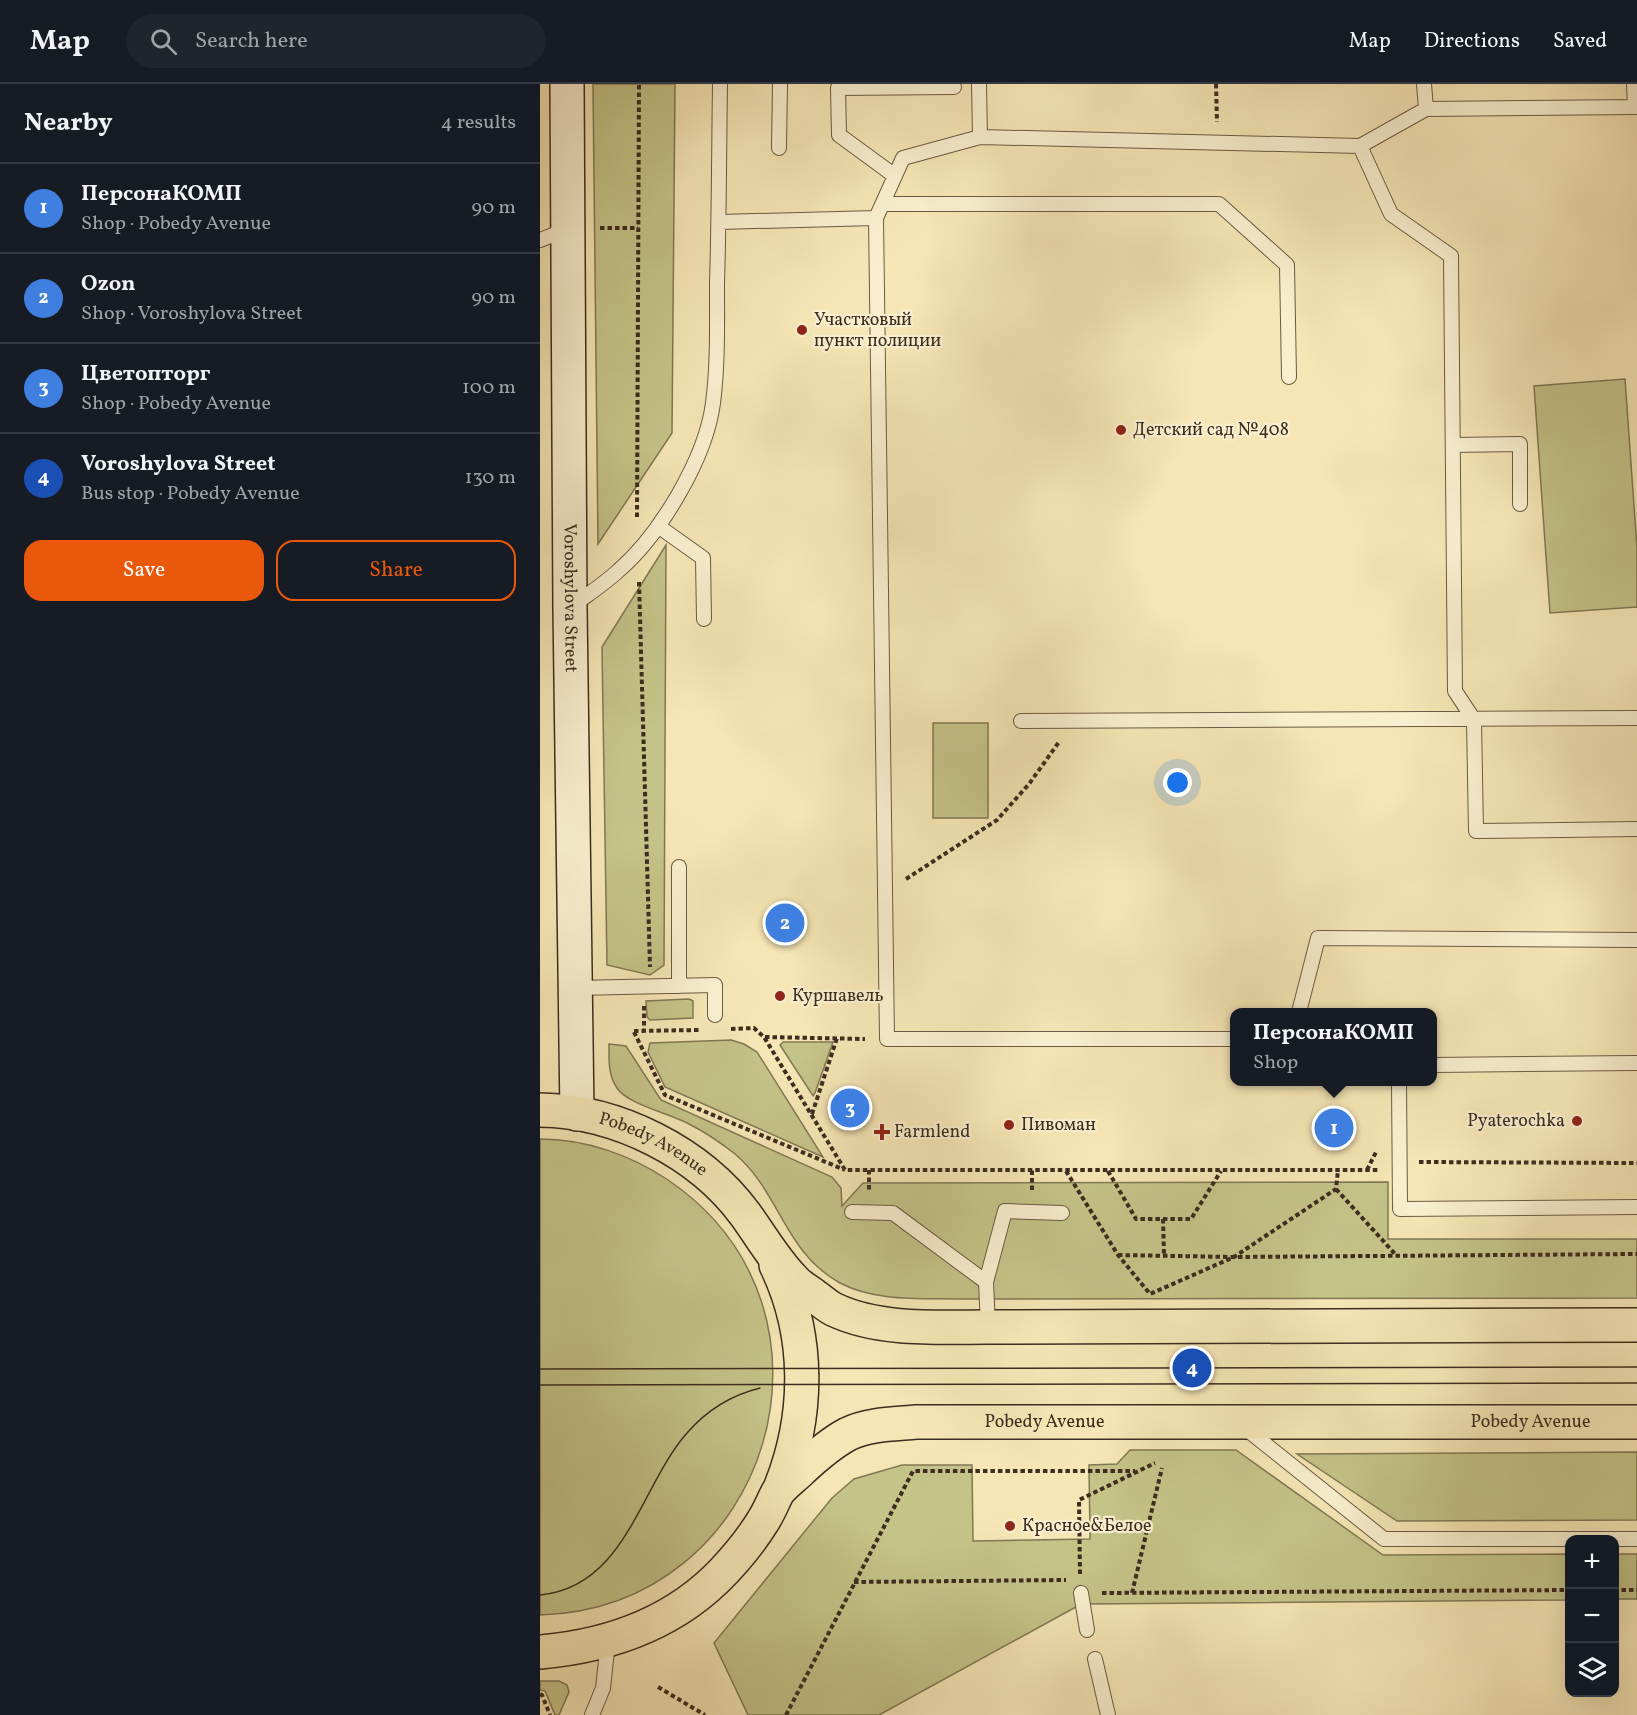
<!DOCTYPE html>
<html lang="en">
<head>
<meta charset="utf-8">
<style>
	body { margin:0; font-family:Vollkorn,serif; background:#20242c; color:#f1f3f6 }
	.controls { position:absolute; right:18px; bottom:18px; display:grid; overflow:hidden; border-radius:12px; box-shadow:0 6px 24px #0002 }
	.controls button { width:54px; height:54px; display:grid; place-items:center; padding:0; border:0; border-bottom:2px solid #363941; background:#171b24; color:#f1f3f6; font:30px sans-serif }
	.you { position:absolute; left:638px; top:699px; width:21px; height:21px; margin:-15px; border:4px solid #fff; border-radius:50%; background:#1a73e8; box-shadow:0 0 0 9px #1a73e833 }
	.badge { display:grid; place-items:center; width:39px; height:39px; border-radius:50%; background:#ea580c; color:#fff; font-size:20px; font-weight:700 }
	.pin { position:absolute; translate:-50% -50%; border:3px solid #fff; box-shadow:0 2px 6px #0006 }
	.popup { position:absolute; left:690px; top:924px; width:207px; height:78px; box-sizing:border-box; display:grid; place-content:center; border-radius:12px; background:#171b24; filter:drop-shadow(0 2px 4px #0005); font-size:20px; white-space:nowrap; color:#9ea1a6 }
	.popup b { font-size:22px; color:#f1f3f6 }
	.popup::after { content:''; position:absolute; left:50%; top:100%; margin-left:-12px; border:12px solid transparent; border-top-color:#171b24 }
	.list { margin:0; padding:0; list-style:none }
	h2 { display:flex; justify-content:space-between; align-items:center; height:78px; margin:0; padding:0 24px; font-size:26px }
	h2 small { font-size:20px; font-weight:400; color:#9ea1a6 }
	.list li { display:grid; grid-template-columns:39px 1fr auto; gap:18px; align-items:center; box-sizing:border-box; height:90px; padding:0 24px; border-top:2px solid #363941 }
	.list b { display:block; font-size:22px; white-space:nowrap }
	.list p { margin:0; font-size:20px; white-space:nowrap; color:#9ea1a6 }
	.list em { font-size:20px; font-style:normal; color:#9ea1a6 }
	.actions { display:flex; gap:12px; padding:18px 24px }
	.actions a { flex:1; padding:14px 0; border:2px solid #ea580c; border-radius:18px; text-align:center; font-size:21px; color:#ea580c }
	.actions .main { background:#ea580c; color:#fff }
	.icon { flex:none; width:33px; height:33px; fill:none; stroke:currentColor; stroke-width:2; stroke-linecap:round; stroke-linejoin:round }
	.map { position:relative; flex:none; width:1097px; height:1631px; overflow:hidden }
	header { display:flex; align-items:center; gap:36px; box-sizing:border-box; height:84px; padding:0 30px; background:#171b24; border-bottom:2px solid #363941 }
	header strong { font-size:28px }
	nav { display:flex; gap:33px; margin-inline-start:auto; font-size:21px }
	.search { width:420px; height:54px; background:#20242c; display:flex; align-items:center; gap:15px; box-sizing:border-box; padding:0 21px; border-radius:33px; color:#9ea1a6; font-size:22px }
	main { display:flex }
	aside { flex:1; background:#171b24 }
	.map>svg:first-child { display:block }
	.green { fill:#c4c388; stroke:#807854; stroke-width:1.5 }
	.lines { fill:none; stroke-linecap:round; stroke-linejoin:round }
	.lane-casing { stroke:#6b5a45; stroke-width:16 }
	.secondary-casing { stroke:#3d2c20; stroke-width:36 }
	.primary-casing { stroke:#3d2c20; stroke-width:36 }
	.path { stroke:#3d2c20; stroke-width:4; stroke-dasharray:4.5 3; stroke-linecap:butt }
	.lane { stroke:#f9efcf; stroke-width:14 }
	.secondary { stroke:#f9efcf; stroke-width:33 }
	.primary { stroke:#f6e6b5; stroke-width:33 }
	.tram { stroke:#3d2c20; stroke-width:1.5 }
	.poi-dot { fill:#8f2418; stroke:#f9efcf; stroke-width:2 }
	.labels { text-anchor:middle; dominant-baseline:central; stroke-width:4.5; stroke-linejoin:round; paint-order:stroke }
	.poi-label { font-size:18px; fill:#3d2c20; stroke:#f9efcf; text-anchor:start }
	.street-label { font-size:18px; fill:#3d2c20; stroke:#f9efcf }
</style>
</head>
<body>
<header>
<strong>Map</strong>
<div class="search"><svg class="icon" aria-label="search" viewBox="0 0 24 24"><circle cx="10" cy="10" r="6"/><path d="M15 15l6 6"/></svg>Search here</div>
<nav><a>Map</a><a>Directions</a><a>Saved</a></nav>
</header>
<main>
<aside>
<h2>Nearby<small>4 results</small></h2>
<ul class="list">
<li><span class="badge" style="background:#3f7fe0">1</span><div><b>ПерсонаКОМП</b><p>Shop · Pobedy Avenue</p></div><em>90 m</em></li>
<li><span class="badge" style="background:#3f7fe0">2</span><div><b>Ozon</b><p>Shop · Voroshylova Street</p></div><em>90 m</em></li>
<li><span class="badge" style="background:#3f7fe0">3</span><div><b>Цветопторг</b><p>Shop · Pobedy Avenue</p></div><em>100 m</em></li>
<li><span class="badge" style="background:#1a4fb4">4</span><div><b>Voroshylova Street</b><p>Bus stop · Pobedy Avenue</p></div><em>130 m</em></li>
</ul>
<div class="actions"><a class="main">Save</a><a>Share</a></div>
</aside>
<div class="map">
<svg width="1097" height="1631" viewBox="0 0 1097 1631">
	<rect width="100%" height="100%" fill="#f6e6b5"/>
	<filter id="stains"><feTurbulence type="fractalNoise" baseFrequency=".00333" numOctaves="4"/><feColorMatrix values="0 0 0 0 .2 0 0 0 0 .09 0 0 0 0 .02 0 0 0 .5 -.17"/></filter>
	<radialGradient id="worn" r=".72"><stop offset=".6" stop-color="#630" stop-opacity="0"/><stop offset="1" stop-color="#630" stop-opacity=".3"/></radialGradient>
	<path class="green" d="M 53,0 L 135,0 L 132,349 L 58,460 Z
		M 1085,295 L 1097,464 L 1097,523 L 1010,529 L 994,302 Z
		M 126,461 L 124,881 L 110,891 L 67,881 L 62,563 Z
		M 393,639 L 448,639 L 448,734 L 393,734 Z
		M 149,915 L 153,917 L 153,934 L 110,936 L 107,933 L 106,917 Z
		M 191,956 L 204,960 L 217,968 L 283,1073 L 125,1003 L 108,968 L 110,959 Z
		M 243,958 L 293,958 L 275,1009 L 273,1012 L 240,961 Z
		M 69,960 L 86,962 L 121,1016 L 292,1093 L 301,1104 L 302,1122 L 323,1099 L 848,1098 L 848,1155 L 1097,1155 L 1097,1214 L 421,1215 C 382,1214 336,1218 300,1199 C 244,1168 240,1108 195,1070 C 181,1059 165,1048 149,1040 C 131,1030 87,1020 77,1004 C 68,991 69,976 69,960 Z
		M 0,1055 C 45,1055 91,1071 128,1096 C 320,1226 231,1524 0,1531 Z
		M 590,1366 L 696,1366 L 843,1471 L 1029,1470 L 1029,1516 L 546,1520 L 534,1524 L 339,1631 L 208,1631 L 174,1559 L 292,1414 L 314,1395 L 362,1381 L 432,1381 L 433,1457 L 550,1455 L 549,1381 L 577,1380 Z
		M 1097,1368 L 1097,1436 L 857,1437 L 757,1370 Z
		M 1074,1470 L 1097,1470 L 1097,1515 L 1075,1515 Z
		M 0,1597 L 19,1597 L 27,1601 L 29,1608 L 19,1631 L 15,1631 L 5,1607 L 0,1606 Z"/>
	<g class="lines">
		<defs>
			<path id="lane" d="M 439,0 L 440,53
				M 884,0 L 886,25
				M 1094,0 L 1095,23
				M 820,62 L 851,130 L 911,172 L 915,607 L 934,636 L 936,747 L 1097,745
				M 239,64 L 240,0
				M 355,92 L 299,51 L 298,4 L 414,3
				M 343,120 L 679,120 L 747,181 L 749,293
				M 336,134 L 347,955 L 695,955
				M 179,138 L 336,134 L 363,74 L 440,53 L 820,62 L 886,25 L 1097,23
				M 0,156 L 28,145
				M 913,361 L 980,360 L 980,420
				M 118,442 L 163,474 L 164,535
				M 31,523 C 47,511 64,500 78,487 C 120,451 166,374 173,319 C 178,280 177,240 177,200 C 179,134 179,67 180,0
				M 481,637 L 1097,634
				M 139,783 L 139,902
				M 35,904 L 175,901 L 175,931
				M 759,928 L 778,854 L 1097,856
				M 893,981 L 1097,979
				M 859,998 L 860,1125 L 1097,1123
				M 312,1128 L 353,1129 L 446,1198
				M 448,1243 L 446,1198 L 465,1127 L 522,1129
				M 705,1344 L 844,1455 L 1097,1455
				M 541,1509 L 547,1546
				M 555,1575 L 568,1631
				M 52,1631 L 63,1604 L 68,1557"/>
			<g id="secondary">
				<path id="s1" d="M 27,0 L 30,524 L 37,1030"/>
			</g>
			<g id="primary">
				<path id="s2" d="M 0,1026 C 77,1027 159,1068 205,1130 C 221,1152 235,1177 254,1196 C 260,1203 269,1207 276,1213 C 282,1217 288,1223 295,1226 C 340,1247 399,1243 448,1243 L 1097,1241"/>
				<path d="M 236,1181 C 270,1251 269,1331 241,1402"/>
				<path id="s3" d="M 0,1568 C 69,1562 135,1539 184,1487 C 199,1471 212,1455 223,1437 C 229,1428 233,1417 238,1408 C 244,1400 254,1393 261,1386 C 275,1373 291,1359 308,1350 C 328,1340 354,1340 376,1338 L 1097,1338"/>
			</g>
		</defs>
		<use href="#lane" class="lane-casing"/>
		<use href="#secondary" class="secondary-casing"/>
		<use href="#primary" class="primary-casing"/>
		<path class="path" d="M 676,0 L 677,38
			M 60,144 L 98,144
			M 97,433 L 99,0
			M 99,498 L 110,883
			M 366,795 L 457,736 L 489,700 L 519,658
			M 104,922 L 104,948
			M 191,945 L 214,944 L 224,953 L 305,1086 L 840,1086
			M 94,947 L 160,946
			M 94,948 L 125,1011 L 305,1086
			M 225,953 L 325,955
			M 272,1030 L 297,954
			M 879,1078 L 1097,1079
			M 329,1086 L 329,1107
			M 827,1086 L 837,1066
			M 526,1087 L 578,1171 L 610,1210 L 694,1173 L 796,1105 L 798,1086
			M 568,1087 L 596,1135 L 651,1135 L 681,1087
			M 796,1105 L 856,1171
			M 492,1106 L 492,1086
			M 623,1135 L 624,1170
			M 578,1171 L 694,1173 L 1097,1170
			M 540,1490 L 539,1416 L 615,1379
			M 314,1498 L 526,1496
			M 1074,1506 L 1097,1506
			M 562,1509 L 1030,1506
			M 592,1509 L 622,1384
			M 118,1603 L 165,1631
			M 0,1610 L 2,1611 L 10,1631
			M 246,1631 L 373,1387 L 595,1387"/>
		<use href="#lane" class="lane"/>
		<use href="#secondary" class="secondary"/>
		<use href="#primary" class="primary"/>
		<path class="tram" d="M 0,1285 L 1097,1283
			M 0,1301 L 1097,1299
			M 0,1511 C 86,1503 100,1402 147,1349 C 166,1327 192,1311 220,1304"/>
	</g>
	<g class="poi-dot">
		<circle cx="262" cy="246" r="6"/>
		<circle cx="581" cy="346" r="6"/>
		<circle cx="240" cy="912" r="6"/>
		<circle cx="1037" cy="1037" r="6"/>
		<circle cx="469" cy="1041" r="6"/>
		<path d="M339 1039h6v6h6v6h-6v6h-6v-6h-6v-6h6z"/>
		<circle cx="470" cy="1442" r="6"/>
	</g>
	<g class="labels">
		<g class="poi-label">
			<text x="274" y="236">Участковый<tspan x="274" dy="21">пункт полиции</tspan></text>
			<text x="593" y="346">Детский сад №408</text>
			<text x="252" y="912">Куршавель</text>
			<text x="1025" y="1037" text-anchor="end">Pyaterochka</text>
			<text x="481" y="1041">Пивоман</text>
			<text x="354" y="1048">Farmlend</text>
			<text x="482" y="1442">Красное&amp;Белое</text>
		</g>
		<g class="street-label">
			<text stroke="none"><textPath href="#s1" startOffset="514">Voroshylova Street</textPath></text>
			<text stroke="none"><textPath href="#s2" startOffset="120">Pobedy Avenue</textPath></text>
			<text stroke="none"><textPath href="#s3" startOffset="591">Pobedy Avenue</textPath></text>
			<text stroke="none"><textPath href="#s3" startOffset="1077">Pobedy Avenue</textPath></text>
		</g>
	</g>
	<rect width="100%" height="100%" filter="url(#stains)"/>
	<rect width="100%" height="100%" fill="url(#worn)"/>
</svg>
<div class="controls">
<button>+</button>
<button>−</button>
<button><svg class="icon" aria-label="layers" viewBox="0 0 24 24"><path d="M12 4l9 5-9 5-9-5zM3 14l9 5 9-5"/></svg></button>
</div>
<div class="you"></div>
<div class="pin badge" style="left:794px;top:1044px;background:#3f7fe0">1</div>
<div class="popup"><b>ПерсонаКОМП</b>Shop</div>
<div class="pin badge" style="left:245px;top:839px;background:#3f7fe0">2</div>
<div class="pin badge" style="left:310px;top:1024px;background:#3f7fe0">3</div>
<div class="pin badge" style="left:652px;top:1284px;background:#1a4fb4">4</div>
</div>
</main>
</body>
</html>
